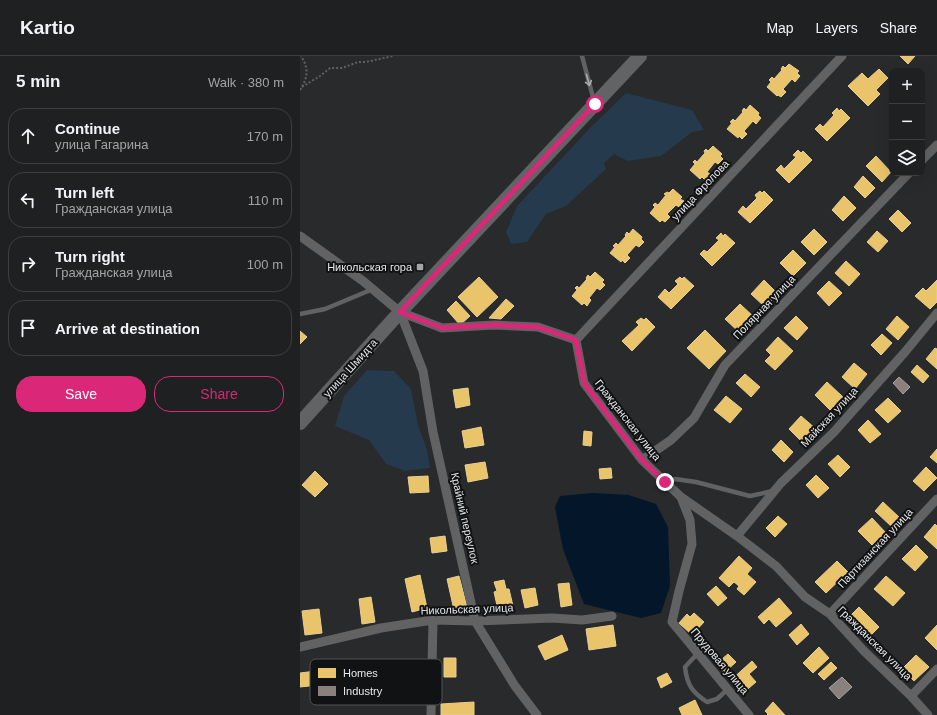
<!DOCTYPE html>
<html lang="en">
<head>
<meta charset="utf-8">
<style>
	body { margin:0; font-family:Helvetica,sans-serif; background:#26282a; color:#f1f3f6 }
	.controls { position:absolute; right:12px; top:12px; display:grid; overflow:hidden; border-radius:8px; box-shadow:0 4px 16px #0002 }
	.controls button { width:36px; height:36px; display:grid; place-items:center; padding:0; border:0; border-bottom:1px solid #3c3e3f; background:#1e2021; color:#f1f3f6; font:20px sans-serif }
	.stop { position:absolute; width:12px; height:12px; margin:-9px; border:3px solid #db2777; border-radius:50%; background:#fff }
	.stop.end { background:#db2777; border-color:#fff; box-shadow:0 1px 4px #0008 }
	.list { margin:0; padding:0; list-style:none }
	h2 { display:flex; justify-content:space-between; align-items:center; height:52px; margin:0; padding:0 16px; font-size:17px }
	h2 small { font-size:13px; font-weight:400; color:#a1a3a5 }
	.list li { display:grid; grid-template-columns:26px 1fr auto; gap:12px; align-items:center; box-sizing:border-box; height:56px; margin:0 8px 8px; padding:0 8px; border:1px solid #3c3e3f; border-radius:16px }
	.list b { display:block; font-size:15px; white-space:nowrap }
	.list p { margin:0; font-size:13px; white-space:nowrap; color:#a1a3a5 }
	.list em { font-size:13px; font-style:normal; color:#a1a3a5 }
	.actions { display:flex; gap:8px; padding:12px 16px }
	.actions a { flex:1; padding:9px 0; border:1px solid #db2777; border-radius:16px; text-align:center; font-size:14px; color:#db2777 }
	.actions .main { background:#db2777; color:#fff }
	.icon { flex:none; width:22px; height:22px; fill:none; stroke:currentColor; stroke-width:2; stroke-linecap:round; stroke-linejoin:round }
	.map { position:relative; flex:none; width:637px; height:659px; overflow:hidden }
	header { display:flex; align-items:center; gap:24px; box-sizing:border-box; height:56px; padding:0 20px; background:#1e2021; border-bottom:1px solid #3c3e3f }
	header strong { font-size:19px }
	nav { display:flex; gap:22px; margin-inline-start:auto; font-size:14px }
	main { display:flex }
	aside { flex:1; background:#1e2021 }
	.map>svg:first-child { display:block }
	.green { fill:#253a4c }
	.water { fill:#04162a }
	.homes { fill:#e9c46a; stroke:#e8ce90 }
	.industry { fill:#8a817c; stroke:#a5a09c }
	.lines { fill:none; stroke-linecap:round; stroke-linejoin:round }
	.path { stroke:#5f6062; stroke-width:2; stroke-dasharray:2 2; stroke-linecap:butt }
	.lane { stroke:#626263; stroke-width:4.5 }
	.street { stroke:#626263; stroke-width:9 }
	.primary { stroke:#626364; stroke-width:14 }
	.oneway { stroke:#aaabac }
	.route { stroke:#db2777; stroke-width:5 }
	.poi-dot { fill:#a3a5a6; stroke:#111214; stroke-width:1.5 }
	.labels { text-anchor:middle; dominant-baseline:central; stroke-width:4; stroke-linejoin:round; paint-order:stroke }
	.street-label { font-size:11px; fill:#e5e7e8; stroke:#111214 }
	.poi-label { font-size:11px; fill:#e5e7e8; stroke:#111214; text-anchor:end }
	.key { fill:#111214; stroke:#515254; stroke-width:1 }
	.key-label { font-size:11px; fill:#e5e7e8 }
</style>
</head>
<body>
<header>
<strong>Kartio</strong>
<nav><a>Map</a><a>Layers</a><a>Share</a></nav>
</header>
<main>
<aside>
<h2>5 min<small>Walk · 380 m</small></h2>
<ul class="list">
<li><svg class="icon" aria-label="ahead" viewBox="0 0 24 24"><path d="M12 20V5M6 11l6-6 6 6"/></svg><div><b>Continue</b><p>улица Гагарина</p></div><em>170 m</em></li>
<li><svg class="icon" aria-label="left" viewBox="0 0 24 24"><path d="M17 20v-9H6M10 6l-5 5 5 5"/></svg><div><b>Turn left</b><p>Гражданская улица</p></div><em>110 m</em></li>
<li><svg class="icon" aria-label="right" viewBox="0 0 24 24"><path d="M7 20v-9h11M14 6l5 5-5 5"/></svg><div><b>Turn right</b><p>Гражданская улица</p></div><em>100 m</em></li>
<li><svg class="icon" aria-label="arrive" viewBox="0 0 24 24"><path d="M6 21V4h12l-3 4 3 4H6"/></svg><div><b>Arrive at destination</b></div></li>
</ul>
<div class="actions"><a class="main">Save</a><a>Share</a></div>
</aside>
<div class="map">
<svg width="637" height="659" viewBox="0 0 637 659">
	<rect width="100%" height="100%" fill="#282a2c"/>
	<path class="green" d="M 326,37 L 392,54 L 404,74 L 392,76 L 361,100 L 328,105 L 314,98 L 304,107 L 306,113 L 266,150 L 246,158 L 227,186 L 211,188 L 206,176 L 217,150 L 289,73 Z
		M 67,314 L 94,315 L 111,333 L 118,369 L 127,394 L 130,412 L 105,415 L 86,408 L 69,384 L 35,370 L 44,340 Z"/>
	<path class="water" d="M 293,437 L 329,439 L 356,448 L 368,471 L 370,530 L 361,557 L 341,562 L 284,548 L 263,493 L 255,451 L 260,440 Z"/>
	<path class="homes" d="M 600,0 L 615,0 L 608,8 Z
		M 489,8 L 499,15 L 497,17 L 500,20 L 495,26 L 492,23 L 483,33 L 486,36 L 481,41 L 478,39 L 477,40 L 467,31 L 471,26 L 469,24 L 472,21 L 474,23 L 482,14 L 481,13 L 483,10 L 485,12 Z
		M 579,13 L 588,22 L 576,34 L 580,38 L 568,50 L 548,30 L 562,17 L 568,23 Z
		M 450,49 L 459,57 L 458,59 L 461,62 L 456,68 L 453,65 L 444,75 L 447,78 L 442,83 L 439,80 L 438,82 L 427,73 L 432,67 L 430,66 L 433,63 L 435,65 L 443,56 L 442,55 L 444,52 L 446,54 Z
		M 537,52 L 539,55 L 541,53 L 550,62 L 527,85 L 515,73 L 520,68 L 523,71 L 534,59 L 532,57 Z
		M 413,90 L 422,98 L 420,100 L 423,103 L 418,108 L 415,106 L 407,116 L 410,118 L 405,124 L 402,121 L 400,123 L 390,114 L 395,108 L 393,106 L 395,104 L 397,106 L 405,97 L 404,95 L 406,93 L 408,95 Z
		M 498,94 L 501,97 L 503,95 L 512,104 L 489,127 L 476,114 L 481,109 L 484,113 L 496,101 L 493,99 Z
		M 576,100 L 591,116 L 582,126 L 566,110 Z
		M 563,120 L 575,132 L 565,142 L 554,131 Z
		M 373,133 L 382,141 L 380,143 L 384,145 L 379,151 L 376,149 L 367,158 L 370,161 L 365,166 L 362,164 L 360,166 L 350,157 L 355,151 L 353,149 L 355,147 L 358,149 L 366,139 L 364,138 L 367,136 L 369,137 Z
		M 460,135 L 462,137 L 464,135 L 473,144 L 450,167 L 438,156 L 443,150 L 446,153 L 457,142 L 455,139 Z
		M 544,140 L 556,152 L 543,165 L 532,154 Z
		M 598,154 L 611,167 L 602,176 L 589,163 Z
		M 333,173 L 342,181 L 341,183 L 344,186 L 339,191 L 336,189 L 327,199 L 330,202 L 325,207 L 322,204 L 321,206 L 310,197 L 315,191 L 313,190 L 316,187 L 318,189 L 326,180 L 325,179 L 327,176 L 329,178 Z
		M 514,173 L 527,186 L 514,199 L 501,186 Z
		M 577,175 L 588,185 L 578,196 L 567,186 Z
		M 421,177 L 423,180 L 425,178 L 435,187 L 412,210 L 400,198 L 404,194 L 407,196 L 419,184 L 416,182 Z
		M 493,194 L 506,207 L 493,220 L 480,207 Z
		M 546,205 L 560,218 L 549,230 L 535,217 Z
		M 295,216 L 304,224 L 302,226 L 305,229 L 300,234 L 297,232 L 289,242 L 291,244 L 287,250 L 284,247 L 282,249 L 272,240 L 277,234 L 275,232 L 277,230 L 279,232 L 287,223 L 286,222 L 288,219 L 290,221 Z
		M 179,221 L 198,241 L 177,261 L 158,241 Z
		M 380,221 L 382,223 L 384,221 L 394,230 L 371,253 L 358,241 L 365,233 L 369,237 L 378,228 L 375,225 Z
		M 464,224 L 478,238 L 465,251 L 451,238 Z
		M 637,224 L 637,246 L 630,253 L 615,240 L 623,232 L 626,235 Z
		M 529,225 L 542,237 L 529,250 L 517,237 Z
		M 206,243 L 214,250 L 201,263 L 189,262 Z
		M 156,245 L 170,260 L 160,269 L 147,254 Z
		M 440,248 L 455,262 L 440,277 L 425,263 Z
		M 496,260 L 508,272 L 497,284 L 484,272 Z
		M 597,260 L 609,271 L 598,284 L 586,273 Z
		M 341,262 L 344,264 L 346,262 L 355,271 L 332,295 L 322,285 L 339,269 L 336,266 Z
		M 405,274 L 426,295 L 409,313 L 387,292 Z
		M 0,275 L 7,281 L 0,288 Z
		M 582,278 L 592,287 L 581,299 L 571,289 Z
		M 478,281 L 493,295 L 475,314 L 465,305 L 471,299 L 466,294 Z
		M 635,292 L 637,293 L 637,313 L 626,303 Z
		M 554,307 L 567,318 L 555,333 L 542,321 Z
		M 617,309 L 629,320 L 623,327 L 611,316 Z
		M 445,318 L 460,331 L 451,341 L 436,327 Z
		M 527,326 L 543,341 L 530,354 L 515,339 Z
		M 168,332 L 170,349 L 156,352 L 153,334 Z
		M 426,340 L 442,353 L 430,367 L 414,354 Z
		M 588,342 L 601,355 L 588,367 L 575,354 Z
		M 501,360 L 516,373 L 503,387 L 489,373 Z
		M 568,364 L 581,378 L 570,387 L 558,374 Z
		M 181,371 L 184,389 L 165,392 L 162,375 Z
		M 284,375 L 292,376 L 291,390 L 283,389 Z
		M 481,384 L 493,396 L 484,406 L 472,394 Z
		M 637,393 L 637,407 L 630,401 Z
		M 538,399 L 550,411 L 540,421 L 528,408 Z
		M 185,406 L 188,422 L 168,426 L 165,409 Z
		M 626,411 L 637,422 L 624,435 L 613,425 Z
		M 311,412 L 312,422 L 300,423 L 299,413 Z
		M 15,415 L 28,428 L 15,441 L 2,429 Z
		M 516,419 L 529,432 L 518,442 L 506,429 Z
		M 128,420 L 129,436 L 110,437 L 108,421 Z
		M 583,446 L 600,462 L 592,471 L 575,455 Z
		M 478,460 L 487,468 L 475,481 L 466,472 Z
		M 572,462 L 586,477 L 572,489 L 558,475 Z
		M 635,468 L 637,470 L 637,493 L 624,481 Z
		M 145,480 L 147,495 L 132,497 L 130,482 Z
		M 616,489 L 628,501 L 615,515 L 602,503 Z
		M 439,500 L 452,512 L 447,518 L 456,526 L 444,539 L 437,533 L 439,530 L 434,526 L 429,531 L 419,522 Z
		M 537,505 L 548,516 L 526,537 L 515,526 Z
		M 120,519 L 127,552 L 112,556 L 105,523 Z
		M 159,520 L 167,551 L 154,554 L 147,523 Z
		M 586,520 L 605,537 L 593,550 L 574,533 Z
		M 204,524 L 206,533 L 209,533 L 213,550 L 198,554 L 194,536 L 197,535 L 194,526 Z
		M 269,527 L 272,549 L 261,551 L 258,528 Z
		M 416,530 L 427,542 L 418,550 L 407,538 Z
		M 235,532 L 238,549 L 225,552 L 221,534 Z
		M 71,541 L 75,566 L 62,568 L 59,543 Z
		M 479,542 L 492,557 L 476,571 L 469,563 L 464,568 L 458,561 Z
		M 559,551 L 579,571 L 570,580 L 548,562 Z
		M 19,553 L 22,577 L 5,579 L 2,555 Z
		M 394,557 L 404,566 L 392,579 L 379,567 L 387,558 L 390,561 Z
		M 501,568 L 509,578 L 497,589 L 489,579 Z
		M 313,569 L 316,590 L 289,594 L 286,573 Z
		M 637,569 L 637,594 L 625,582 Z
		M 262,579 L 268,594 L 245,604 L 238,590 Z
		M 519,591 L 529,602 L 513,617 L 503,607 Z
		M 428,598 L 436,606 L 424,617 L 416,608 Z
		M 616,599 L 629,611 L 614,625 L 602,613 Z
		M 144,602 L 156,602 L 156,621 L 144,621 Z
		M 452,605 L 457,611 L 449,618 L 456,626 L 442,638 L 430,625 Z
		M 531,606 L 537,612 L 524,624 L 518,618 Z
		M 16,615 L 18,629 L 0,631 L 0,617 Z
		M 367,617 L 372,626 L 361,632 L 357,622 Z
		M 395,644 L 402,659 L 382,659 L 379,652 Z
		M 174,646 L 174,659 L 141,659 L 141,648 Z
		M 473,646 L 485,659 L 467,659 L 468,658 L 465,655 Z"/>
	<path class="industry" d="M 599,321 L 610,331 L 603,338 L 593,327 Z
		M 542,621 L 552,631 L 539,643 L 529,632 Z"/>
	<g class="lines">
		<path class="path" d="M 2,31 L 20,20 L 30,12 L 42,12 L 58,6 L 66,6 L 93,0
			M 0,34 C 8,22 9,12 1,0"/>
		<path class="lane" d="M 282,0 L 294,45
			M 0,258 L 25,253 L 73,233
			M 366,426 L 375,423 L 396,426 L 450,440 L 473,435
			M 398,597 L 385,611 C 387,629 392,636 407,646 L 417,643 L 428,633"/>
		<path class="street" d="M 622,104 L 637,89
			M 0,180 L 63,225 L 100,256 L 142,272 L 194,269 L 238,271 L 276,284 L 284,327 L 342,404 L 381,441 L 437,480 L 476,510 L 505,541 L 530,558 L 564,595 L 611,640 L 628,659
			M 100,256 L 123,315 L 133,376 L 175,565 L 215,630 L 237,659
			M 276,284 L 542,0
			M 342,404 L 371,384 L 394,362 L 425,309 L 609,117
			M 381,441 L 390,464 L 392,488 L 379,535 L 372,566 L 449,659
			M 437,480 L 481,427 L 534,376 L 605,296 L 637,257
			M 530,558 L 637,443
			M 0,591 L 81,572 L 133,564 L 175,565 L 252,562 L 282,564 L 312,560
			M 611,640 L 637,613
			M 131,659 L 133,564"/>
		<path class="primary" d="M 0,367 L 100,256 L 340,0"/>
	</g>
	<defs><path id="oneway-shaft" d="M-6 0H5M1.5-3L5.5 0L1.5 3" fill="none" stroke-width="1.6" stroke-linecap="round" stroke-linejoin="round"/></defs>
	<use class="oneway" href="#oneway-shaft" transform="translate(288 24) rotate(74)"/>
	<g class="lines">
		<path class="route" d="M 295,48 L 100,256 L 142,272 L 194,269 L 238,271 L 276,284 L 284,327 L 342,404 L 365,426"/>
	</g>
	<rect class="poi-dot" x="116" y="207" width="8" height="8" rx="2"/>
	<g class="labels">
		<g class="street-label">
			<text transform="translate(400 134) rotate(-47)">улица Фролова</text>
			<text transform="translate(464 251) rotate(-46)">Полярная улица</text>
			<text transform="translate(50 312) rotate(-48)">улица Шмидта</text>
			<text transform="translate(529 361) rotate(-47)">Майская улица</text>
			<text transform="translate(328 364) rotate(52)">Гражданская улица</text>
			<text transform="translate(165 462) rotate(77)">Крайний переулок</text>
			<text transform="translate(575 492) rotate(-47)">Партизанская улица</text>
			<text transform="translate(167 553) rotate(-2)">Никольская улица</text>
			<text transform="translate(575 587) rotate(45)">Гражданская улица</text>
			<text transform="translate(420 605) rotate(50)">Прудовая улица</text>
		</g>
		<g class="poi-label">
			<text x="112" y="211">Никольская гора</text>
		</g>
	</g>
	<rect x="10" y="603" width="132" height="46" rx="6" class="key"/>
	<rect x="18" y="612" width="18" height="10" fill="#e9c46a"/>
	<rect x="18" y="630" width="18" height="10" fill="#8a817c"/>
	<g class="key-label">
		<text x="43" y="621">Homes</text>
		<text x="43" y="639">Industry</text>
	</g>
</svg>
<div class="controls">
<button>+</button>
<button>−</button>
<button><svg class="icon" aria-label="layers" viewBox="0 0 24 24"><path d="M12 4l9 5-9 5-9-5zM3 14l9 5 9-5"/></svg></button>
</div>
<div class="stop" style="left:295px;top:48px"></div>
<div class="stop end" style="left:365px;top:426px"></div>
</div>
</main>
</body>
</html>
